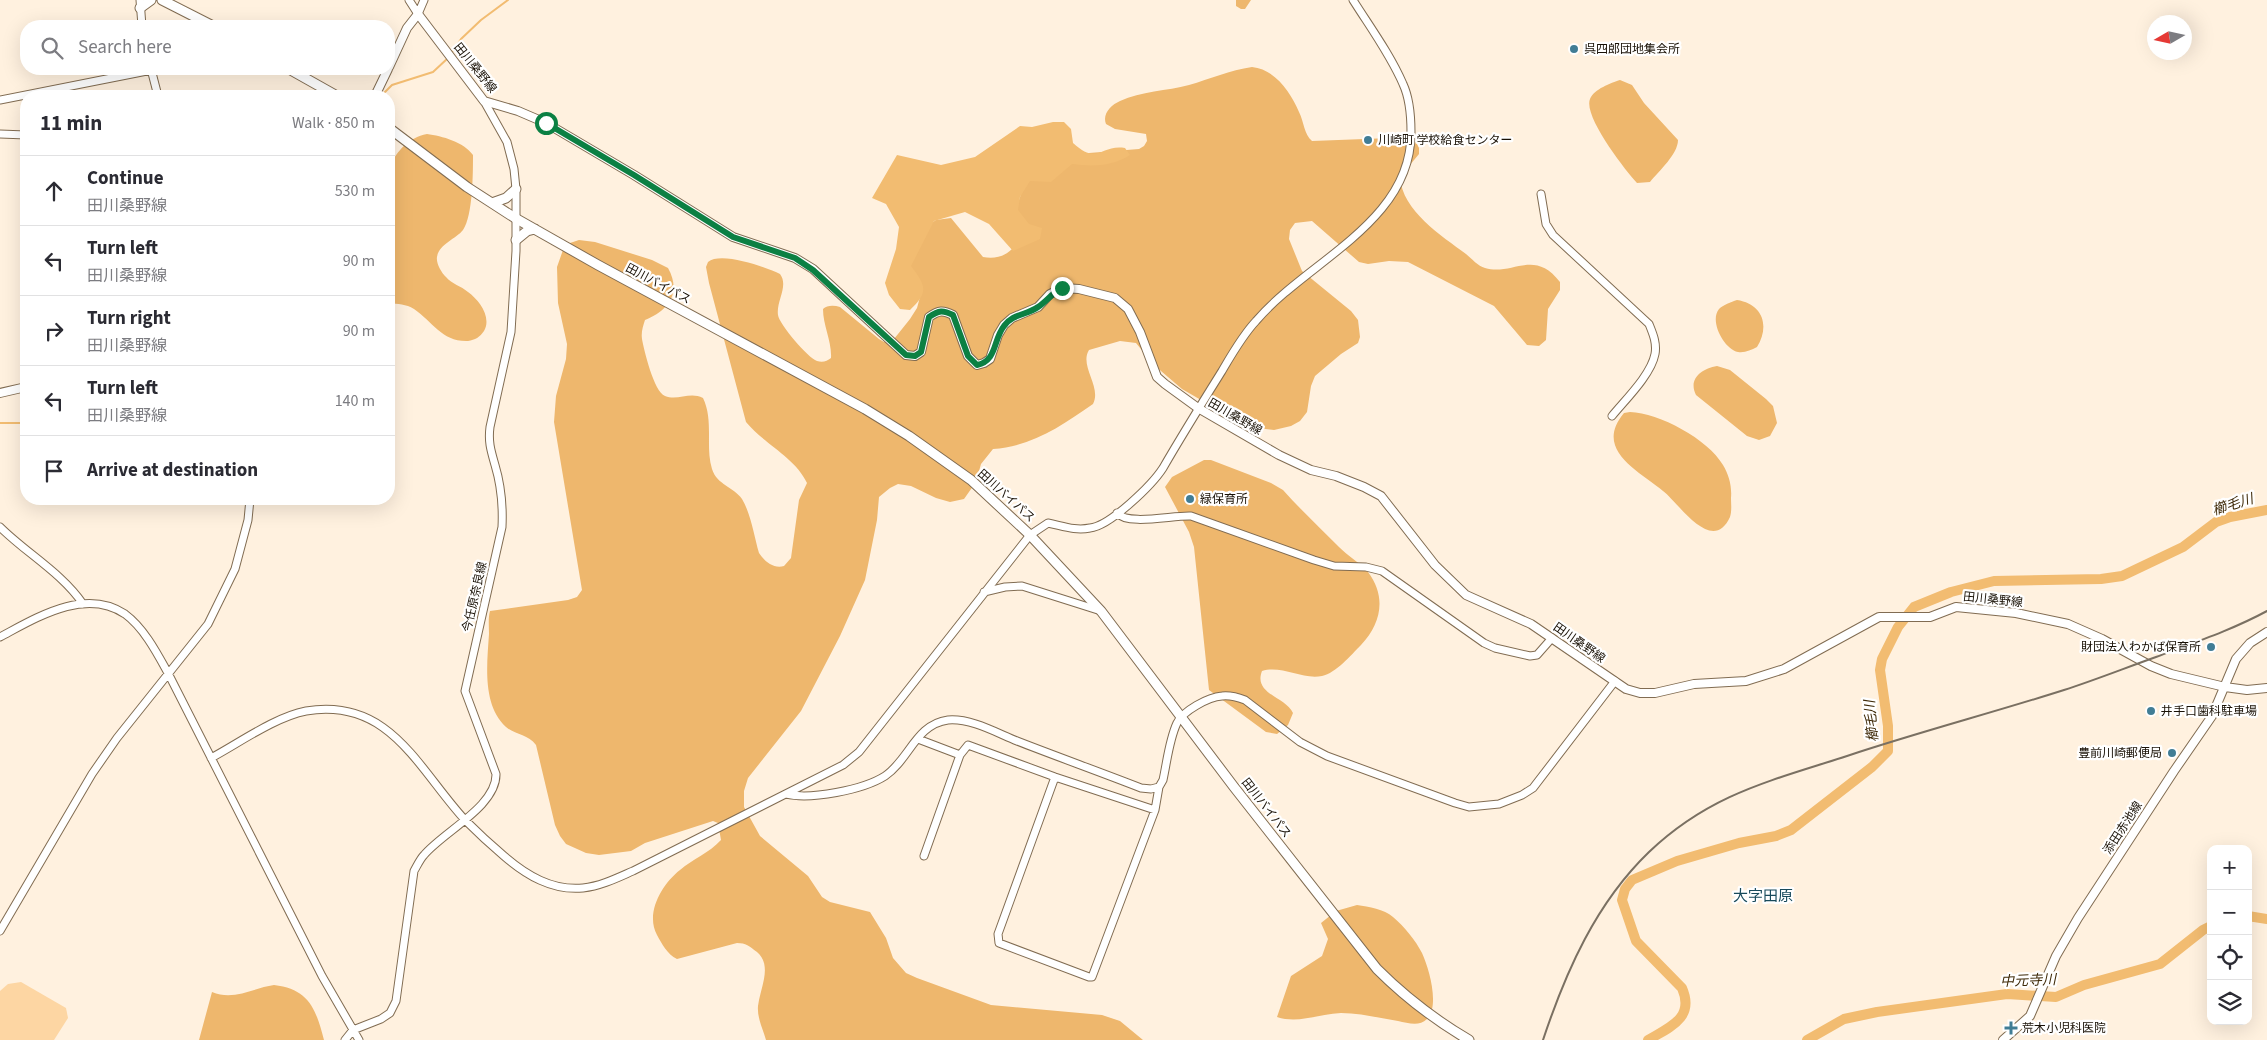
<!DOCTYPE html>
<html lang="en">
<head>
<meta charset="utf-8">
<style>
	body { margin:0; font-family:"Source Sans 3","Noto Sans JP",sans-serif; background:#f7f7f7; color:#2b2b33 }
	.controls { position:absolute; right:15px; bottom:15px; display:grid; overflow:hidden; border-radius:10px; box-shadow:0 5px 20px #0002 }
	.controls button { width:45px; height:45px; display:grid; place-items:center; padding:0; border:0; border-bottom:1px solid #e1e1e2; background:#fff; color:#2b2b33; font:25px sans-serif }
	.compass { position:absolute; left:2147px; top:15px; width:45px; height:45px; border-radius:50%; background:#fff; box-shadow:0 5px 20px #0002; rotate:261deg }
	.stop { position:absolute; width:15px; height:15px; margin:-11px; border:4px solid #0b8043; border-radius:50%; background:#fff }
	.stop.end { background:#0b8043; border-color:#fff; box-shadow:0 1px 5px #0008 }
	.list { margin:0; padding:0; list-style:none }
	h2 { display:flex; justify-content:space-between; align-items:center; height:65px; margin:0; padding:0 20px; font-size:21px }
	h2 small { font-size:16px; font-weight:400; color:#7c7c81 }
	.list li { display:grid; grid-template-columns:32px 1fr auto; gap:15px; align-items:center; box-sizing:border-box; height:70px; padding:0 20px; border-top:1px solid #e1e1e2 }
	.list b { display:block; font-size:19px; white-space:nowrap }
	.list p { margin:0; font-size:16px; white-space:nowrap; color:#7c7c81 }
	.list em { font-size:16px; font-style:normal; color:#7c7c81 }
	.icon { flex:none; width:28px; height:28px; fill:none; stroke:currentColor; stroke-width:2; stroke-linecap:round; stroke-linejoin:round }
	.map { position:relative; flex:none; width:2267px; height:1040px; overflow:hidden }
	.search { position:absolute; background:#fff; box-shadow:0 5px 20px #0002; left:20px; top:20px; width:375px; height:55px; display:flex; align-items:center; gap:12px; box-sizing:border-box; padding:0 18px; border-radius:20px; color:#7c7c81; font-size:19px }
	.panel { position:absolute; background:#fff; box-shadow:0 5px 20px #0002; left:20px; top:90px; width:375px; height:415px; border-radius:20px }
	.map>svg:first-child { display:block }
	.green { fill:#fdd6a3 }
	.forest { fill:#eeb76d }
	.water { fill:#f2bc71 }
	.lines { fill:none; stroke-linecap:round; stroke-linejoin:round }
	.stream { stroke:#f2bc71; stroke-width:2 }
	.river { stroke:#f2bc71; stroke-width:10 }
	.secondary-casing { stroke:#816c52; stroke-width:9 }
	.primary-casing { stroke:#816c52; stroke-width:10 }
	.highway-casing { stroke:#816c52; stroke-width:11 }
	.secondary { stroke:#fff; stroke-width:7 }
	.primary { stroke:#fff; stroke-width:8 }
	.highway { stroke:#fff; stroke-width:9 }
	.rail { stroke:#7a7062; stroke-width:2 }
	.route { stroke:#0b8043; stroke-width:6 }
	.poi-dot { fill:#417d95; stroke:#fff; stroke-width:2 }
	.labels { text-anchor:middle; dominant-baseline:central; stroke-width:4.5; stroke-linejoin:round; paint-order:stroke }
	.poi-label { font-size:12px; fill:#191106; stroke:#fff; text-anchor:start }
	.street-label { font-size:12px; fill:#191106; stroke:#fff }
	.water-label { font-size:14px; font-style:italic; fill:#3e2907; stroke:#fff }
	.quarter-label { font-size:15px; fill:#184a5b; stroke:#fff }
</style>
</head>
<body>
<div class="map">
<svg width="2267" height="1040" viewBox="0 0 2267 1040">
	<rect width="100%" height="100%" fill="#fff1df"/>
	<path class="green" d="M 21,982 L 66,1008 L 68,1018 L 54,1040 L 0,1040 L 0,991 L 8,984 Z"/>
	<path class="forest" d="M 1236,0 L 1251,0 L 1245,9 L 1241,9 L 1236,6 Z
		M 1252,67 C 1275,69 1291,93 1299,112 C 1304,122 1304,134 1312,141 L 1391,138 L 1416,142 L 1419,148 L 1419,154 L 1400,177 C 1402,211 1442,236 1466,254 C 1472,259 1478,266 1485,268 C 1513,276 1534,248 1560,282 L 1560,290 L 1548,309 L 1546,340 L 1539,346 L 1527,345 L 1494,306 L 1408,262 L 1389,261 L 1368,264 L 1359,262 L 1312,221 L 1295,223 L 1290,230 L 1289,239 L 1302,271 L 1351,311 L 1358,320 L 1360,337 L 1358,343 L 1341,354 L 1315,376 L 1311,386 L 1307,412 L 1300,421 L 1291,426 L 1274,430 L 1257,428 L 1220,411 L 1182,389 L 1154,365 L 1136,343 L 1120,341 L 1089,350 C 1079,366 1102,387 1093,404 C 1061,426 1033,446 993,449 L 981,464 L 976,482 L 964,499 L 950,502 L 936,498 L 911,486 L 898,484 L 890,488 L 879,497 L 877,520 L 865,580 L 840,636 L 801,711 L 748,778 L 744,791 L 744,807 L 760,836 L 808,876 L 822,897 L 830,902 L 870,912 L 886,938 L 893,958 L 906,973 L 917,978 L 991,1005 L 1102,1015 L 1120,1021 L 1143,1040 L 766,1040 C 763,1029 757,1018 758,1006 C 760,988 773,966 757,952 C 749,946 746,943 737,943 L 677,959 C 667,954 662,944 657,935 C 645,913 662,884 680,870 C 693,859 709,853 721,840 L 718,823 L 713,821 L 645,843 L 631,851 L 599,855 L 586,853 L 566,844 L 560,836 L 555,825 L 536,745 C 528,734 515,735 506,727 C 482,705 487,664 489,634 C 489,627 488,618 490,611 L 568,600 L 577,597 L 582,590 L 554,422 L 556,396 L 566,359 L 567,344 L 558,303 L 557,267 L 563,250 L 570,243 L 579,240 L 595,242 L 652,260 L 668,268 C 682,293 668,311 645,320 C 643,326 641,332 642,339 C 644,350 654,392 665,396 C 678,401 690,391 703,398 C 714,421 705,446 712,469 C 717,485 734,487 742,499 C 751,514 754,536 759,553 C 765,562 774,569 784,566 L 791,558 L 799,500 L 807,483 C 795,457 764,444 746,422 L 709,283 L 706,267 L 708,262 C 721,251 765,267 780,274 C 789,286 776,301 778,315 C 779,324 808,358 817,361 C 823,363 827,361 831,358 C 832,341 823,326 823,309 C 827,305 834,305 840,307 L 879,339 L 884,342 L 894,339 L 910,319 L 917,308 L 920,297 L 908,264 L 910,237 L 936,220 L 951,218 L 983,257 C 994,259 1004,257 1012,249 L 1008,233 L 1025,182 L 1089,153 L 1139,149 L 1144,146 L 1147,141 L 1146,134 L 1115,129 L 1106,124 C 1102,114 1111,105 1120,101 C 1141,91 1167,91 1189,85 C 1210,79 1230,70 1252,67 Z
		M 1620,80 L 1632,85 L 1644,103 L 1678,140 C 1678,154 1659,171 1650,182 L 1637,183 C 1625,170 1583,116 1590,99 C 1594,89 1611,83 1620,80 Z
		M 427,134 C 442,136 464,142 473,155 C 473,172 473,216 463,230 C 456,239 439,244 437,257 C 436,263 441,272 446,277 C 452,284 461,286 468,292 C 479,300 492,317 484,331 C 480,337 475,340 468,341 C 442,342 433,322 414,309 C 406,304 398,304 389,303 L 389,167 C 398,150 408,138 427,134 Z
		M 1737,300 C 1763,304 1770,326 1757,347 C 1751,350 1745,353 1738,352 C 1724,349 1709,321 1719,309 C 1723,305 1731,302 1737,300 Z
		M 1717,366 L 1730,370 L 1766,399 L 1773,406 L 1777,423 L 1770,436 L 1759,440 L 1747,436 L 1696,395 C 1688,379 1701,369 1717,366 Z
		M 1630,412 C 1659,413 1708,439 1723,465 C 1729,475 1732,486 1731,498 C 1731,503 1732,511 1730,517 C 1712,556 1678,502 1663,491 C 1639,471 1593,450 1624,413 Z
		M 1204,460 L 1211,460 L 1271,483 L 1283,490 C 1301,510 1320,528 1339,547 C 1348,556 1360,563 1368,572 C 1387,597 1381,624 1361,645 C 1351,655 1336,673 1322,676 C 1302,680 1282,665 1262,671 C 1253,694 1286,697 1293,713 L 1288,725 L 1277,734 L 1266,732 L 1209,690 L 1194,547 L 1189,532 L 1165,487 L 1172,477 Z
		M 1357,905 C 1369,907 1384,909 1393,917 C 1404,926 1416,941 1422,953 C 1429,968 1440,1006 1427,1019 C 1419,1027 1408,1023 1398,1021 C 1379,1018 1360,1013 1341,1013 C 1319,1014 1298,1024 1277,1017 L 1291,976 L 1322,956 L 1328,939 L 1321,923 L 1336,911 Z
		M 274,985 C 309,989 316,1009 324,1040 L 199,1040 L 212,992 C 234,1001 253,988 274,985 Z"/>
	<path class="water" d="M 1053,122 L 1064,122 L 1071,129 L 1073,143 C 1098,166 1101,144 1125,148 L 1130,155 C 1113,166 1093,167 1072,164 L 1051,182 L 1030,181 L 1020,197 L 1018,210 L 1029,224 L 1042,228 L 1040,239 L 1013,251 L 989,224 L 965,212 L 934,221 L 911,266 C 926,286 929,292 910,310 L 900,309 L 889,295 L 885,283 L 896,249 L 899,227 L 886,204 L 872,198 L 897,155 L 941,165 L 975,157 L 1020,126 L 1032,127 Z"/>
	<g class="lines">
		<path class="stream" d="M 450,55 L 461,39 L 481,20 L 508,0
			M 381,96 L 392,85 L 433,72 L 448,58
			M 0,423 L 26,423"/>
		<path class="river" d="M 2248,916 L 2267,919
			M 1648,1040 C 1670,1027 1695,1018 1682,988 L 1636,941 L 1622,900 L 1625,889 L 1632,880 L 1677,861 L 1739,843 L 1776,836 L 1791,830 L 1872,767 L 1888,751 L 1888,726 L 1880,670 L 1882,659 L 1898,627 L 1914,607 L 1951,592 L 1994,581 L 2101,579 L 2122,576 L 2183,547 L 2216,522 L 2230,517 L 2267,510
			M 1807,1040 L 1844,1019 L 1877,1012 L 2007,994 L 2056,997 L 2084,985 L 2160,964 L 2203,930 L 2211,926"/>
		<defs>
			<path id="secondary" d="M 140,0 L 142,26
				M 409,0 L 418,14
				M 418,14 L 424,0
				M 151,69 L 158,96
				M 0,100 L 152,70
				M 0,134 L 26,135
				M 1541,194 L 1546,224 L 1553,235 L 1649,324 C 1653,334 1657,343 1655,354 C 1651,375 1625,400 1612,416
				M 1117,513 C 1128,526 1173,515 1191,516 L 1314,560 L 1334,566 L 1366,567 L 1382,571 L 1484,643 L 1495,648 L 1530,656 L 1537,655 L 1552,638
				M 0,527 C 26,553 62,573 83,604
				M 984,592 L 1005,587 L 1022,586 L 1101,611
				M 0,637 C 36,618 85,587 125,614 C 144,628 157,653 168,673 L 322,976 L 359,1040
				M 918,739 L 960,755
				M 211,758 C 239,743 275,717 306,711 C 390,697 418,769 465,820 C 477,832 491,845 504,856 C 526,875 552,891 583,888 C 601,886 617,878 633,871 L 843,765 L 859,752 L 1030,535 L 1048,523 C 1063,526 1075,531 1090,528 C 1110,526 1152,485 1163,468 C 1182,435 1202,403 1222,371 C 1232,354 1242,336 1256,321 C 1307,261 1412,222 1411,132 C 1411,116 1410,99 1403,84 C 1390,54 1370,27 1353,0
				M 1055,777 L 998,934 L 999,943 L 1089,977 L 1092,977 L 1155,810 L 1159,787 L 1163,780 C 1167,762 1169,740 1177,723 C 1183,711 1208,697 1222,696 C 1230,695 1237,697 1245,700 L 1300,742 L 1327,756 L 1455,803 L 1469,807 L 1499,804 L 1522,795 L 1533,788 L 1615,681
				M 786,794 C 810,800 863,790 885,776 C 909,760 916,724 948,720 C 971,718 997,733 1017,741 C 1058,757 1100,772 1141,788 L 1151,789 L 1159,787
				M 924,856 L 960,755 L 968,745 L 1055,777 L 1155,810
				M 0,931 L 92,774 L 117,738 L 208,624 L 235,569 L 248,520 L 250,499
				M 345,1040 L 353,1030 L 381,1019 L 390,1013 L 396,1001 L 414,871 C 417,866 420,859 424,855 C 443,832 497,806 496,774 L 465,691 L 502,527 C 503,506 501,485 495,465 C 491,451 488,442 490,427 L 511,332 L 516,251 L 516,189 L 514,169 L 507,142 L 484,101"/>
			<path id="primary" d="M 389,67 L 407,28 L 418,14 L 484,101 L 518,111 L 546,123 L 634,175 L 733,237 L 795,258 L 813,269 L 906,355 L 915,356 L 921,352 L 929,317 C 939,310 943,310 953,315 L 968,356 L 977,365 L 984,363 L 990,359 L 998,335 L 1004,325 L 1012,318 L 1038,307 L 1050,294 L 1062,288 L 1079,289 L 1115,298 L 1128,309 L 1140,332 L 1157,377 L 1165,384 L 1198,408 L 1279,455 L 1311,470 L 1336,476 L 1364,487 L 1381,496 L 1435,565 L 1466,595 L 1531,624 L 1626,689 L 1640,693 L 1655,693 L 1694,684 L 1746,681 L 1784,669 L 1879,617 L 1930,617 L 1956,607 L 2016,613 L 2068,624 L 2102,639 L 2151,666 L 2171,674 L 2225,687 L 2247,690 L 2267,688
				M 375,96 L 388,69
				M 0,393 L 26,387
				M 2003,1040 L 2030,1016 L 2056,956 L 2078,918 L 2174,771 L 2212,716 L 2236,659 L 2250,643 L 2267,632"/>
			<path id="highway" d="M 162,0 L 213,26
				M 140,8 L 151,0
				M 289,69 L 337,96
				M 389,128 L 467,187 L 515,218 L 598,265 L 865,409 L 909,436 L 971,480 L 1030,535 L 1101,611 L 1234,787 L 1377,969 C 1405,997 1435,1020 1469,1040
				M 492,203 L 506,198 L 516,189
				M 516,240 L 527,231 L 535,229"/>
		</defs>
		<use href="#secondary" class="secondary-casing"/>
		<use href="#primary" class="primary-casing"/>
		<use href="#highway" class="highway-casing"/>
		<use href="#secondary" class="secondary"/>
		<use href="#primary" class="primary"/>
		<use href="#highway" class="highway"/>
		<path class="rail" d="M 1543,1040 C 1566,971 1596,903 1649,852 C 1710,794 1770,781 1847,756 C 1919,732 1992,713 2064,690 C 2095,680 2125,668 2156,657 C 2193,643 2232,630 2267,611"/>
	</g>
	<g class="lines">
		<path class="route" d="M 546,123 L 634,175 L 733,237 L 795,258 L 813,270 L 906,355 L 915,356 L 921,352 L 929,317 C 939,310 943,310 953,315 L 968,356 L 977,365 C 997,361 993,340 1004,326 C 1012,314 1027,315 1038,307 C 1047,301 1052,293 1062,288"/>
	</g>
	<g class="poi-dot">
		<circle cx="1574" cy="49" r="5"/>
		<circle cx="1368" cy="140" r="5"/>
		<circle cx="1190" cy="499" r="5"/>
		<circle cx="2211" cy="647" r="5"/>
		<circle cx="2151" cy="711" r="5"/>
		<circle cx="2172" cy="753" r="5"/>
		<path d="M2008.5 1020.5h5v5h5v5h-5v5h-5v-5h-5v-5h5z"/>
	</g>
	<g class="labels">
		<g class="poi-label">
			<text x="1584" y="49">呉四郎団地集会所</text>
			<text x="1378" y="140">川崎町 学校給食センター</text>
			<text x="1200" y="499">緑保育所</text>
			<text x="2201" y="647" text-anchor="end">財団法人わかば保育所</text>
			<text x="2161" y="711">井手口歯科駐車場</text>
			<text x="2162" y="753" text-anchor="end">豊前川崎郵便局</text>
			<text x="2022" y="1028">荒木小児科医院</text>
		</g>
		<g class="street-label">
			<text transform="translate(475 68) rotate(51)">田川桑野線</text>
			<text transform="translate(658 284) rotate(28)">田川バイパス</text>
			<text transform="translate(1235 417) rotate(30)">田川桑野線</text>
			<text transform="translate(1006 496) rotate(42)">田川バイパス</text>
			<text transform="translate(475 597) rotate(-77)">今任原奈良線</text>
			<text transform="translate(1993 600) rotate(6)">田川桑野線</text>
			<text transform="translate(1579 643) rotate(35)">田川桑野線</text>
			<text transform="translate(1266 808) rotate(52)">田川バイパス</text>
			<text transform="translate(2123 828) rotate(-57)">添田赤池線</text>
		</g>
		<g class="water-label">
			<text transform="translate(2233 505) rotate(-17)">櫛毛川</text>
			<text transform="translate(1872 721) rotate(-95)">櫛毛川</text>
			<text transform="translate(2028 981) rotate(-2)">中元寺川</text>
		</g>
		<g class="quarter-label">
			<text x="1763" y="896">大字田原</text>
		</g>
	</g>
</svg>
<div class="controls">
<button>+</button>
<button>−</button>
<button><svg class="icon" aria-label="locate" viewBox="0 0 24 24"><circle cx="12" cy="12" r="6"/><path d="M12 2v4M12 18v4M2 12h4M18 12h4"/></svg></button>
<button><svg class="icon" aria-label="layers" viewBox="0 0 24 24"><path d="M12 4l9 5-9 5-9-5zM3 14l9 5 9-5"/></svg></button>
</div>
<svg class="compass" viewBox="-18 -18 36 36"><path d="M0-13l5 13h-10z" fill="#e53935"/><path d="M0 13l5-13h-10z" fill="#7c7c81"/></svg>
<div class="stop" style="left:546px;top:123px"></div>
<div class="stop end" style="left:1062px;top:288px"></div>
<div class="search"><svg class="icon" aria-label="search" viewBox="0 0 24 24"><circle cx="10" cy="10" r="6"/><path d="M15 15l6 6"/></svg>Search here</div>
<section class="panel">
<h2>11 min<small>Walk · 850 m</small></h2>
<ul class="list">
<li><svg class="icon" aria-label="ahead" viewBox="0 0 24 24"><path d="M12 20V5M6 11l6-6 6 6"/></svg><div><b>Continue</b><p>田川桑野線</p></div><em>530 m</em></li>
<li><svg class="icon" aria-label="left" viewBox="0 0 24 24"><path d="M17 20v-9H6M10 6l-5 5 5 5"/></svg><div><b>Turn left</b><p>田川桑野線</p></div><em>90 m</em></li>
<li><svg class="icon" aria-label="right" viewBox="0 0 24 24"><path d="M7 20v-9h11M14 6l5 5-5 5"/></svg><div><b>Turn right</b><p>田川桑野線</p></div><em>90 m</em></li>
<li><svg class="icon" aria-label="left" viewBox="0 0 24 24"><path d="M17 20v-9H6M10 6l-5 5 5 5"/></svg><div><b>Turn left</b><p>田川桑野線</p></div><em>140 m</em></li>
<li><svg class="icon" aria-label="arrive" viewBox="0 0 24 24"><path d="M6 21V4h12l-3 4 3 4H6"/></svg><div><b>Arrive at destination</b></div></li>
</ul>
</section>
</div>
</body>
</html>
